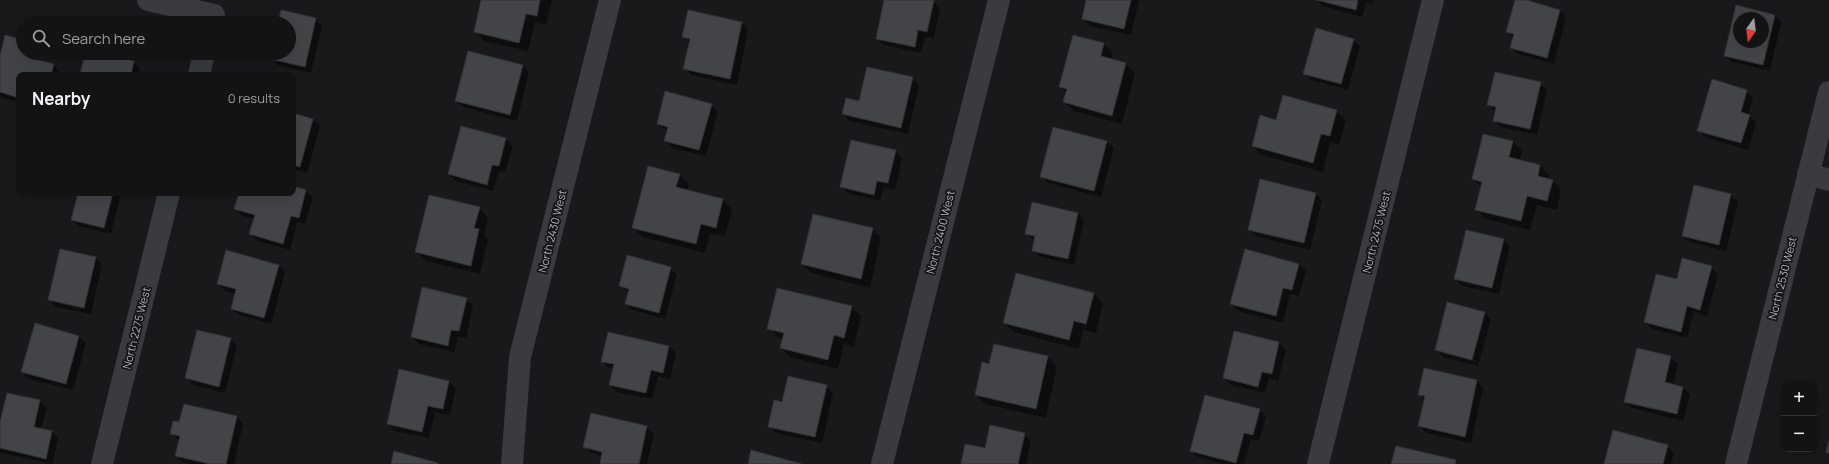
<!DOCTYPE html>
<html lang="en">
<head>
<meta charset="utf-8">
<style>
	body { margin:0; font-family:Manrope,sans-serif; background:#1c1c1d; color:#f1f3f6 }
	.controls { position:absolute; right:12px; bottom:12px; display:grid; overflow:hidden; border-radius:8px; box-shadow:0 4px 16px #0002 }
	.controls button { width:36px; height:36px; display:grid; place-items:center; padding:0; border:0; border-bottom:1px solid #323234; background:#131314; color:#f1f3f6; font:20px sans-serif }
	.compass { position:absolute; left:1733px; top:12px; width:36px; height:36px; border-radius:50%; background:#131314; box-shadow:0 4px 16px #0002; rotate:194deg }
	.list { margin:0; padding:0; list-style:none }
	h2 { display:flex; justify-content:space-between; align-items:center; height:52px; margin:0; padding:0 16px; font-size:17px }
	h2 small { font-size:13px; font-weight:400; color:#9d9ea0 }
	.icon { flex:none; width:22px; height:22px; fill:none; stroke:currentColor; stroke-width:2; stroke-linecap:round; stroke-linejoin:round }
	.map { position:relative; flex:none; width:1829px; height:464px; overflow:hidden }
	.search { position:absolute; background:#131314; box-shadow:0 4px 16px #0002; left:16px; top:16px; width:280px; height:44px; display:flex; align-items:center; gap:10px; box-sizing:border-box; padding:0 14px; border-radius:22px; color:#9d9ea0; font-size:15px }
	.panel { position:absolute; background:#131314; box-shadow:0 4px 16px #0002; left:16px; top:72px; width:280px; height:124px; border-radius:8px }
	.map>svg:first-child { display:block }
	.shadow { fill:#0007; fill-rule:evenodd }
	.building { fill:#434448; stroke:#333337; fill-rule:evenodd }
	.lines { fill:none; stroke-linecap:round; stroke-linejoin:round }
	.minor { stroke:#3a3b40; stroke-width:22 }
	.labels { text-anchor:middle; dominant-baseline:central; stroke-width:3.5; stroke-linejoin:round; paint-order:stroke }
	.street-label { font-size:11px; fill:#abb2bb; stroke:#141416 }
</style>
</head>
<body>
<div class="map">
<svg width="1829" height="464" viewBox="0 0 1829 464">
	<rect width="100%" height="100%" fill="#19191b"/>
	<path class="shadow" d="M 482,0 L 552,0 L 546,25 L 535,22 L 528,51 L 484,41 L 475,32 Z
		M 885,0 L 928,0 L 933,1 L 940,8 L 934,38 L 925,37 L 921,53 L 884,45 L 877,39 Z
		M 1087,0 L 1139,0 L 1131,35 L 1090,26 L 1083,19 Z
		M 1317,0 L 1373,0 L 1372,4 L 1366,2 L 1362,17 L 1323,6 Z
		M 1516,0 L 1522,0 L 1560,11 L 1566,17 L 1554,64 L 1518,54 L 1511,47 L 1514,38 L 1507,31 Z
		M 1736,6 L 1774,15 L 1781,22 L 1770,71 L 1732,62 L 1725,56 ZM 1739,18 L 1763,18 L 1763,42 L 1739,42 Z
		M 315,19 L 322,26 L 311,73 L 278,65 L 271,58 L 272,53 L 289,53 L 289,23 L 279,23 Z
		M 742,23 L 748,30 L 737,85 L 691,75 L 685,68 L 690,43 L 684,37 Z
		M 1074,36 L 1104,44 L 1113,54 L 1112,60 L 1126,64 L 1135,73 L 1122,124 L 1074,111 L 1064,102 L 1066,94 L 1060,87 Z
		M 1353,40 L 1360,46 L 1348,90 L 1311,80 L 1304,73 Z
		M 23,41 L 23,53 L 39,53 L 37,61 L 53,65 L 60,72 L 59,75 L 19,75 L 19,102 L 0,97 L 0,59 Z
		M 86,53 L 94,53 L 133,62 L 140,69 L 139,75 L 81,75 Z
		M 523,66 L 529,72 L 517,121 L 463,107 L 456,101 Z
		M 912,78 L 919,85 L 908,134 L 850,121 L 843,114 L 860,102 Z
		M 1540,83 L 1547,90 L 1537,135 L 1501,127 L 1494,120 L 1495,111 L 1488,104 Z
		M 1746,91 L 1753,98 L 1748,115 L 1756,122 L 1748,150 L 1705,137 L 1698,130 Z
		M 711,105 L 718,112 L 706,156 L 672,148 L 665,141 L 668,131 L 658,124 Z
		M 1336,111 L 1346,120 L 1339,145 L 1330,142 L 1323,172 L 1262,155 L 1253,146 L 1276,121 Z
		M 293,114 L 313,120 L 320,126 L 307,173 L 293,169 Z
		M 462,127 L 506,139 L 513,146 L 505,172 L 499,171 L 493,191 L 456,181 L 449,174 Z
		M 1484,135 L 1513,142 L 1522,151 L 1520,161 L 1540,166 L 1549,175 L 1548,179 L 1552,180 L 1561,190 L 1557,210 L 1537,205 L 1530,230 L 1486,219 L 1476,209 L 1482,187 L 1473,179 Z
		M 1107,142 L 1114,148 L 1101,197 L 1048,183 L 1041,176 Z
		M 895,151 L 902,158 L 895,190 L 884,187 L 880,201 L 848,193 L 841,186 Z
		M 679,175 L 689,184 L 687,191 L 723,200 L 732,209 L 725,236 L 710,233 L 705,253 L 643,237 L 633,228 Z
		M 1694,186 L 1731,195 L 1738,202 L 1726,251 L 1690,242 L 1683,236 Z
		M 293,187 L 306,191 L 313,197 L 305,224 L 297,222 L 290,250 L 257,241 L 250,234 L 255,219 L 242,216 L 236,209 L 240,193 L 293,193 Z
		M 79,193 L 121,193 L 111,234 L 79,226 L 72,220 Z
		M 1315,194 L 1322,200 L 1310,250 L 1256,236 L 1249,230 Z
		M 479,208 L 488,218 L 484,235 L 488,239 L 480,274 L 426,261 L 417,252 Z
		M 1078,213 L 1084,220 L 1074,265 L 1040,257 L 1033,250 L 1035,241 L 1026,233 Z
		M 872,229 L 881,238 L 870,288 L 811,273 L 802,264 Z
		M 1503,240 L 1510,246 L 1499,294 L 1462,286 L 1455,279 Z
		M 95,258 L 102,264 L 91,314 L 56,307 L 49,300 Z
		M 1299,264 L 1306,271 L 1299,296 L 1290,294 L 1283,323 L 1238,311 L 1232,304 Z
		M 278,265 L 285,272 L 271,324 L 239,315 L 232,309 L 236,294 L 225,291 L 218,284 Z
		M 1711,267 L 1718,274 L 1707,316 L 1694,312 L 1687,338 L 1652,329 L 1645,322 L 1678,280 Z
		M 670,268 L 677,275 L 665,319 L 633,310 L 626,304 L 629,293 L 620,286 Z
		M 1094,294 L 1103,303 L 1096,333 L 1083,330 L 1079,349 L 1014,332 L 1004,323 Z
		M 466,299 L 473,305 L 466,338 L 458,336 L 454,352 L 419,344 L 412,337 Z
		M 852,307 L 861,316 L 854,347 L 844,344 L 838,369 L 790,357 L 781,348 L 783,339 L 778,338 L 769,328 Z
		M 1484,313 L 1491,319 L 1478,366 L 1443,357 L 1436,350 ZM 1442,351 L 1477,361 L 1476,362 L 1442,353 Z
		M 609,333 L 669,346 L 676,353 L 670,379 L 658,376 L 652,399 L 617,392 L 610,385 L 614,369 L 609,368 L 602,361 Z
		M 1235,333 L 1279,343 L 1286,350 L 1278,381 L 1269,378 L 1265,393 L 1231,385 L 1224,378 Z
		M 79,337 L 86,343 L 73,390 L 29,379 L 22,372 Z
		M 230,339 L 237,346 L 225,393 L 193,385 L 187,378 Z
		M 1638,350 L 1671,357 L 1678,364 L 1673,385 L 1683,388 L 1690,394 L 1683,421 L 1632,408 L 1626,402 Z
		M 1048,357 L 1057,366 L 1046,418 L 985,404 L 976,395 Z
		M 400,370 L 449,382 L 456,388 L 450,415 L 435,412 L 429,438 L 395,431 L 388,424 Z
		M 1477,381 L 1483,388 L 1471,443 L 1426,433 L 1420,426 L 1425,400 L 1419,394 Z
		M 826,386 L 833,393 L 822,443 L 776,433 L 769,426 L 782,403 Z
		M 8,394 L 40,401 L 47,408 L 41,429 L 52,432 L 58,439 L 52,464 L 2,453 L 0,451 L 0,426 Z
		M 1259,410 L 1266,417 L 1259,441 L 1251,439 L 1244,464 L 1224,464 L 1198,457 L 1191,451 Z
		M 592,414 L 647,427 L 654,434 L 647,464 L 601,464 L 602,456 L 591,453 L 584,446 Z
		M 237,417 L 243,424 L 234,464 L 190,464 L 183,462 L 176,456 L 180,441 L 171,433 L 180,424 Z
		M 1024,434 L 1031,441 L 1026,464 L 962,464 L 985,449 Z
		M 1667,446 L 1674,453 L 1671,464 L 1605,464 Z"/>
	<path class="building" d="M 481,0 L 540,0 L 537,16 L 526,14 L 519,43 L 474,32 Z
		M 884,0 L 934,0 L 927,32 L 918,30 L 915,47 L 876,39 Z
		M 1086,0 L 1131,0 L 1124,29 L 1082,19 Z
		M 1317,0 L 1358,0 L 1356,10 Z
		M 1515,0 L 1526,0 L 1560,10 L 1547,58 L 1510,48 L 1514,34 L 1506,32 Z
		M 1736,5 L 1775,15 L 1763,65 L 1724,56 ZM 1739,18 L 1763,18 L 1763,42 L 1739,42 Z
		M 281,10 L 316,18 L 305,67 L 270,59 L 271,53 L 289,53 L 289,23 L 278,23 Z
		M 688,10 L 742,22 L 730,79 L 683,69 L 690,39 L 682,37 Z
		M 1316,28 L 1354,39 L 1341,84 L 1303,74 Z
		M 5,35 L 23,40 L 23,53 L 31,53 L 29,58 L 54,64 L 51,75 L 19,75 L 19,98 L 0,92 L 0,56 Z
		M 1073,35 L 1104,43 L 1101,56 L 1126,63 L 1112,116 L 1063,102 L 1067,89 L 1059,87 Z
		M 468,51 L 523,65 L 510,115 L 455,101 Z
		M 85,53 L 98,53 L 134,61 L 131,75 L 80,75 Z
		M 867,67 L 913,77 L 901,128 L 842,114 L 846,98 L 859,101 Z
		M 1495,72 L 1541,82 L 1530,129 L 1493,121 L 1496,107 L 1487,105 Z
		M 1712,79 L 1747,90 L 1741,112 L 1750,115 L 1741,143 L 1697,131 Z
		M 665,91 L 712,104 L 699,150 L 664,141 L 668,127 L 657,124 Z
		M 1283,95 L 1337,110 L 1330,136 L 1321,134 L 1313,163 L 1252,146 L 1260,115 L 1276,120 Z
		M 293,113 L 313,119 L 300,167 L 293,165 Z
		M 461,126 L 506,138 L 499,166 L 492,165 L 487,185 L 448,174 Z
		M 1053,127 L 1107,141 L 1094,191 L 1040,177 Z
		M 1483,134 L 1513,141 L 1509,157 L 1540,165 L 1538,176 L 1553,180 L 1547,201 L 1527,196 L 1521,221 L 1475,210 L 1482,182 L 1472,179 Z
		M 851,140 L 896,150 L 888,183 L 877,181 L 874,195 L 840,187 Z
		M 648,166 L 680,174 L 676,187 L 723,199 L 716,228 L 701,224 L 696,244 L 632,228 Z
		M 1260,179 L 1316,193 L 1304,243 L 1248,230 Z
		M 1694,185 L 1731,194 L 1719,245 L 1682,236 Z
		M 293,186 L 306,190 L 299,218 L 291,216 L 283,244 L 249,234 L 255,215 L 234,209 L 239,193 L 293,193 Z
		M 78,193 L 113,193 L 104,228 L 71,220 Z
		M 429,195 L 480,207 L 474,228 L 479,229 L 471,266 L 415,252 Z
		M 1032,202 L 1078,213 L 1068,259 L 1032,251 L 1035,236 L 1025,234 Z
		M 813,214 L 873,228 L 861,279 L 801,264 Z
		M 1466,230 L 1504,239 L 1492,288 L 1454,279 Z
		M 60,249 L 96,257 L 84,308 L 48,300 Z
		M 1245,249 L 1299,264 L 1292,290 L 1283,288 L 1276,316 L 1230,304 Z
		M 226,250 L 279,265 L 264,318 L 231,309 L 236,289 L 217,284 Z
		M 627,255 L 671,267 L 659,313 L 625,304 L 629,289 L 619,286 Z
		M 1682,258 L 1712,266 L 1700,310 L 1687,306 L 1681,332 L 1644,322 L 1656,274 L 1677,279 Z
		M 1016,273 L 1094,293 L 1086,324 L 1074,321 L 1069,340 L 1003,323 Z
		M 422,287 L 467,298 L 459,331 L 451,330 L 448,346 L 411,337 Z
		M 777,288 L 852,306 L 844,338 L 834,335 L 828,360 L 780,348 L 784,333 L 767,329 Z
		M 1447,302 L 1485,312 L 1472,360 L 1435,350 Z
		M 35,323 L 79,336 L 66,384 L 21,372 Z
		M 197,330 L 231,338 L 219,387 L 185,378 Z
		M 1234,331 L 1279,342 L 1272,374 L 1262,372 L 1258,387 L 1223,378 Z
		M 608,332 L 669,346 L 663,373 L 651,370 L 646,393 L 609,385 L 614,364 L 601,362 Z
		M 994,344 L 1048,356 L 1036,409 L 975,395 L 982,362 L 989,364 Z
		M 1637,348 L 1671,356 L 1665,382 L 1683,387 L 1677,414 L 1624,402 Z
		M 1424,368 L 1477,380 L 1465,437 L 1418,426 L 1425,396 L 1418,395 Z
		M 399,369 L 449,381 L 443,409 L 428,406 L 422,432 L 387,424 Z
		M 788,376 L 827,385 L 815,437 L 768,427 L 774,400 L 782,402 Z
		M 7,393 L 40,400 L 34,427 L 52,431 L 46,459 L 0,448 L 0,422 Z
		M 1205,395 L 1260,409 L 1253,435 L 1244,433 L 1236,463 L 1190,451 Z
		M 184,404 L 237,416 L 226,464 L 210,464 L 175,456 L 180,436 L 170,434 L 173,421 L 179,422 Z
		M 591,413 L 647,426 L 639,464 L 600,464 L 602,452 L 583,447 Z
		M 990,425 L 1025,433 L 1018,464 L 961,464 L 965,444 L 985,448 Z
		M 1613,430 L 1668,445 L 1663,464 L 1604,464 Z
		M 1829,441 L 1829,453 L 1826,452 Z
		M 1396,446 L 1456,460 L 1455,464 L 1391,464 Z
		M 751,450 L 802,464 L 748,464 Z
		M 394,451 L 438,463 L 438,464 L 391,464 Z"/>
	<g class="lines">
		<path class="minor" d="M 148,0 L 214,15
			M 199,75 L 204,53
			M 1808,174 L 1829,180
			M 102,464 L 169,193
			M 512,464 L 520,357 L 610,0
			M 882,464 L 999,0
			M 1318,464 L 1433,0
			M 1736,464 L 1829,92"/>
	</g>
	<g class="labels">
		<g class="street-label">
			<text transform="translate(552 231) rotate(-76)">North 2430 West</text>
			<text transform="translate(940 232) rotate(-76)">North 2400 West</text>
			<text transform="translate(1376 232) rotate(-76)">North 2475 West</text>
			<text transform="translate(1782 278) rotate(-76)">North 2530 West</text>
			<text transform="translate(136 328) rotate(-76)">North 2275 West</text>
		</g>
	</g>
</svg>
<div class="controls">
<button>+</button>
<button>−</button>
</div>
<svg class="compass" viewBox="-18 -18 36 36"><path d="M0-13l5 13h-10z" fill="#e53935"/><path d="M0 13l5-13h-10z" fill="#9d9ea0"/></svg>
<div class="search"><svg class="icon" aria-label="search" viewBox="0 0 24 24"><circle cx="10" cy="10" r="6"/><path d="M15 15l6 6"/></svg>Search here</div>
<section class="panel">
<h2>Nearby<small>0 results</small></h2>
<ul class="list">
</ul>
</section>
</div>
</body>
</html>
